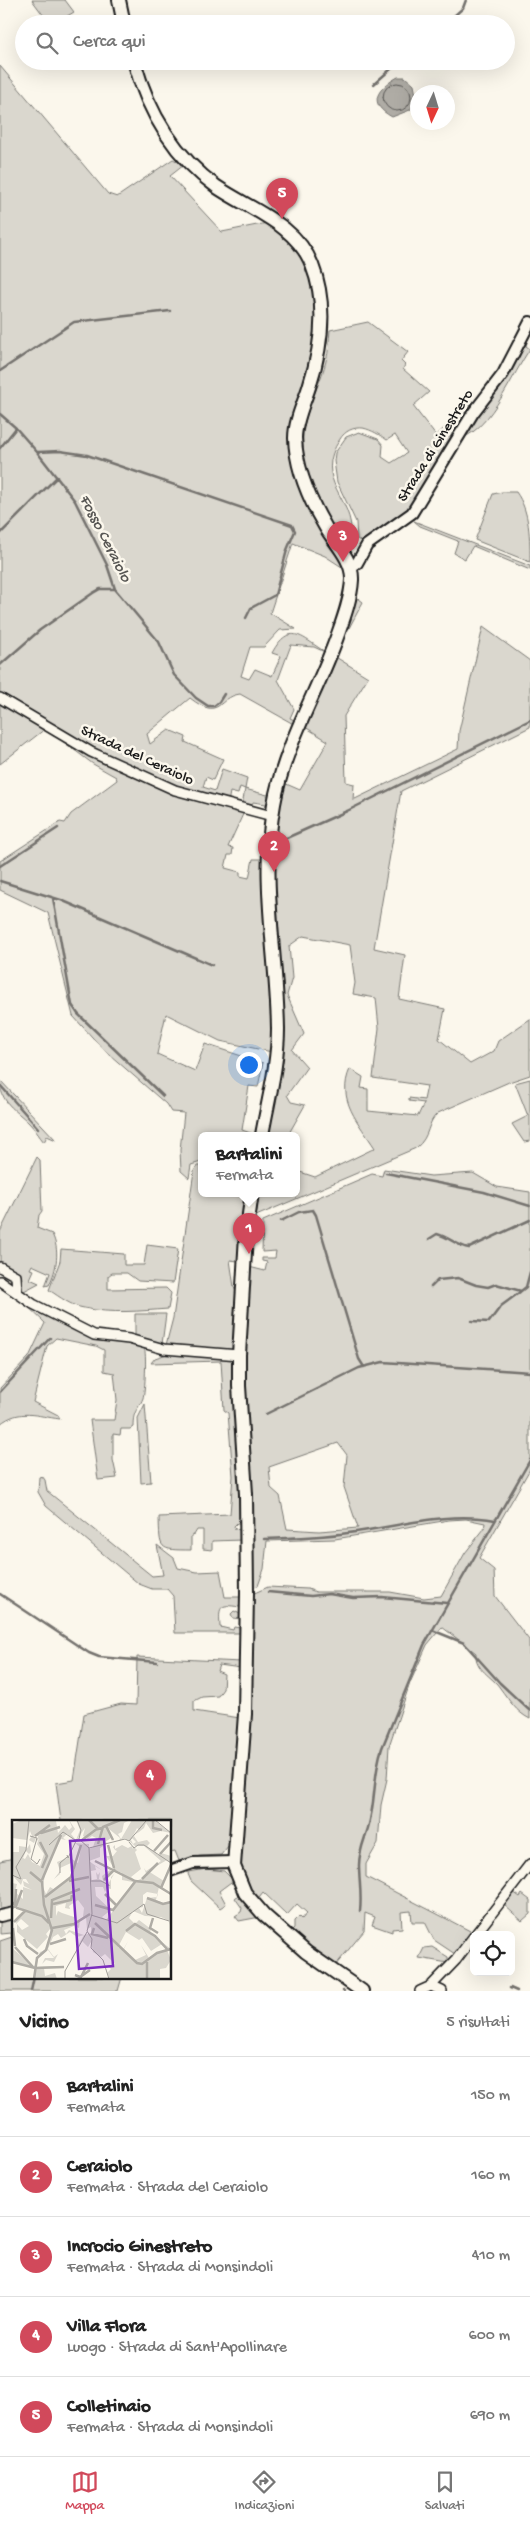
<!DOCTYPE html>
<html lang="it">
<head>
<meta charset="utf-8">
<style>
	body { margin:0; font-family:"Gochi Hand",sans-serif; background:#f6f6f6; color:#222 }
	.controls { position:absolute; right:15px; bottom:15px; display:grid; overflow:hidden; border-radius:8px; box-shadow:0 5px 20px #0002 }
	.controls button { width:45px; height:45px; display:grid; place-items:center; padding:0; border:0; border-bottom:1px solid #e0e0e0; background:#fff; color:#222; font:25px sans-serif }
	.compass { position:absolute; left:410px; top:85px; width:45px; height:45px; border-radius:50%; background:#fff; box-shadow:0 5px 20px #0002; rotate:184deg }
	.you { position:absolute; left:248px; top:1064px; width:18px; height:18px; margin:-12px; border:4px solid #fff; border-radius:50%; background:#1a73e8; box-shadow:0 0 0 8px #1a73e833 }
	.badge { display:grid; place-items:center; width:32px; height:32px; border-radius:50%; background:#d1495b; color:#fff; font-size:16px; font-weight:700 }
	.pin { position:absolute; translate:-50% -41px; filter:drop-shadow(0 1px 2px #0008) }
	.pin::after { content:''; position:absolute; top:26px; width:18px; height:15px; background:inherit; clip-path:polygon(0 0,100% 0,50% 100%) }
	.popup { position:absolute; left:198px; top:1132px; width:102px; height:65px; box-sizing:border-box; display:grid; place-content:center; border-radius:8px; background:#fff; filter:drop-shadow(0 1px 4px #0005); font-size:16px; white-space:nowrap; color:#767676 }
	.popup b { font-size:19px; color:#222 }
	.popup::after { content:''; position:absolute; left:50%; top:100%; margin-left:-10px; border:10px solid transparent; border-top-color:#fff }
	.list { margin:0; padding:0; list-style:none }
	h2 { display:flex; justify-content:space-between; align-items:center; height:65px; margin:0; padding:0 20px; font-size:21px }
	h2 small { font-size:16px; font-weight:400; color:#767676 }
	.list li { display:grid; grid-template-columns:32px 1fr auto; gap:15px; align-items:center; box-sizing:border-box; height:80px; padding:0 20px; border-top:1px solid #e0e0e0 }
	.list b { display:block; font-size:19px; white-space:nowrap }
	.list p { margin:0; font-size:16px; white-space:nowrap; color:#767676 }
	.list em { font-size:16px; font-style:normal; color:#767676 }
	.icon { flex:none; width:28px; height:28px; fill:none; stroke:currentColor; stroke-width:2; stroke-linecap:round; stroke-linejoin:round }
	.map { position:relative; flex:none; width:530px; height:1991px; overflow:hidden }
	.search { position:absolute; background:#fff; box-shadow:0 5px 20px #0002; left:15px; right:15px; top:15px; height:55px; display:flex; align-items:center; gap:12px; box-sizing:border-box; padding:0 18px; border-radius:28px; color:#767676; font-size:19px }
	.sheet { height:465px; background:#fff }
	nav { display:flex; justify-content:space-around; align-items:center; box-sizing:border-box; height:70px; border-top:1px solid #e0e0e0; background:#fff; font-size:14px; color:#767676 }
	nav a { display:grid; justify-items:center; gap:2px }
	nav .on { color:#d1495b }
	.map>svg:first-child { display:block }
	.green { fill:#dad7ce; stroke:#7b7a75; fill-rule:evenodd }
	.water { fill:#afaca5; stroke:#74726e }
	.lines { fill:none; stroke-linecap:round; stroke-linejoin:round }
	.shore { stroke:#575653; stroke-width:1 }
	.stream { stroke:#74726e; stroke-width:2.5 }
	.minor-casing { stroke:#1c1c1c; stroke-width:12 }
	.tertiary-casing { stroke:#1c1c1c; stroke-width:14 }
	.secondary-casing { stroke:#1c1c1c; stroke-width:16 }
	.minor { stroke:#fbf7ec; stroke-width:9 }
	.tertiary { stroke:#fbf7ec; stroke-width:10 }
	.secondary { stroke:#fbf7ec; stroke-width:12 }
	.labels { text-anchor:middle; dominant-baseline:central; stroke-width:5; stroke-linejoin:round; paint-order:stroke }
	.street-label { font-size:15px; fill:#1c1c1c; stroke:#fbf7ec }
	.water-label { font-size:16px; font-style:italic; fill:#575653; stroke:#fbf7ec }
	.inset-river { fill:none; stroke:#afaca5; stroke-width:2.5 }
	.inset-road { fill:none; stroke:#a29f99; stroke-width:1 }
	.view { fill:#7b2cbf; fill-opacity:0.15; stroke:#7b2cbf; stroke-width:2.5 }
	.inset-edge { fill:none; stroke:#1c1c1c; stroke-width:2.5 }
</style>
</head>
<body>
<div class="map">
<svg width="530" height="1991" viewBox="0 0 530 1991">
	<rect width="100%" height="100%" fill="#fbf7ec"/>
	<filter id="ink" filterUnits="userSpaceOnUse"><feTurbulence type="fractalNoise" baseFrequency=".02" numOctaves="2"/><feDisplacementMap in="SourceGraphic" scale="10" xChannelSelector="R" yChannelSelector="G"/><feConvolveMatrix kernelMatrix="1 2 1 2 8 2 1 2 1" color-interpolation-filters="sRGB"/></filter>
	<g filter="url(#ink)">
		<path class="green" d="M 32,0 L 65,0 L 74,12 L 54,24 L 50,24 Z
			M 0,66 L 108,194 L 117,197 L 173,159 L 184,165 L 170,176 L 222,232 L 267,223 C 274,228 284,232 290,238 C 313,263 319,301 318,333 L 292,448 L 345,569 L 325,556 L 293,543 L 270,613 L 296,629 L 280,630 L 264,647 L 250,647 L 241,676 L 249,679 L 255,669 L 272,676 L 281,656 L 272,653 C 290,620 302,638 327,653 L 314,647 L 291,645 L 278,680 L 294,709 L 290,718 L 298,722 L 297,726 L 240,694 C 217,697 221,722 190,698 L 147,734 L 150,744 L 169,730 L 186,737 L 185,742 L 223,759 L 213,780 L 206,777 L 203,787 L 215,791 L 222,769 L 247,778 L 245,789 L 271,796 L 269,812 L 265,811 L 266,804 L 253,802 L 251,809 L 242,806 L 245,789 L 240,787 L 238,794 L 230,792 L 228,803 C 145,783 72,737 0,694 Z
			M 368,322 L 408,352 L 401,361 L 405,365 L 403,369 L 429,392 L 413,406 L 436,436 C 450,424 454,413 468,400 L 471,401 L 471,405 L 448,441 L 412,508 L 363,543 L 357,539 L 356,522 L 337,482 L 334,461 L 335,453 L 346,437 L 359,432 L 378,439 L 383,445 L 382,457 L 391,463 L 407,453 L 395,435 L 387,440 C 380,435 372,430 363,428 C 353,427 345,431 340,439 C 312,482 355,497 351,537 L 343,543 C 320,506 292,460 307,415 C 312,396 322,379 326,361 C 329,351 329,340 330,330 Z
			M 530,331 L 526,346 L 530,349 C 513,373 492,427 462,438 L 487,400 L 508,375 Z
			M 502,492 L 516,492 C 530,511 530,539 530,562 L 475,540 L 493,494 Z
			M 414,521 L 530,566 L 530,570 L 473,546 L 465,559 L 454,553 L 458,541 L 420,526 Z
			M 354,595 L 363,602 L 334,656 L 368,677 L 344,716 L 346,782 L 354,784 L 353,800 L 458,749 L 459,731 L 483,627 L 530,661 L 530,727 L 401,791 L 374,948 L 405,955 L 399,999 L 445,1009 L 439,1039 L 470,1064 L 494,1051 L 498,1041 L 530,1019 L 530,1075 L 509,1082 L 438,1113 C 426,1123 431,1136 416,1148 L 256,1216 L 257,1208 L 254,1207 L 257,1193 L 296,1193 L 297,1171 L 315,1177 L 375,1148 C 359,1123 336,1100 350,1069 L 363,1077 L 361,1088 L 368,1089 L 368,1111 L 418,1116 L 424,1103 L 409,1101 L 409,1098 L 424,1100 L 427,1086 L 373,1078 L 379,1028 L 376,998 L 353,994 L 355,983 L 350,945 L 303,936 L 289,946 L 292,978 L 287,995 L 304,1034 L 292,1050 L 307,1067 L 287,1095 L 291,1102 L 305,1105 L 288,1135 L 267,1135 L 279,987 L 273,841 L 284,783 L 300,790 L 328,741 L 305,727 Z
			M 0,703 L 45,729 L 0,764 Z
			M 61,740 C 120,771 179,798 244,812 L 228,847 L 233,848 L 232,855 L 228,855 L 225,868 L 240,872 L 240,876 L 249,878 L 253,859 L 264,859 L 272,1052 L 220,1041 L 166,1014 L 157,1054 L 195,1071 L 205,1044 L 263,1063 L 258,1087 L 249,1086 L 242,1130 L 256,1135 L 202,1135 L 201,1162 L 191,1165 L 189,1178 L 181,1171 L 180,1150 L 184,1113 L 171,1112 L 166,1104 L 102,1048 L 73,1016 L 48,913 L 0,890 L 0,861 L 60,822 L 65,823 L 71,814 L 117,780 L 116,777 L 93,764 Z
			M 530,1079 L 530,1141 L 524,1142 L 512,1124 L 528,1116 L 515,1083 Z
			M 0,1080 L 56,1140 L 47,1136 L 44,1142 C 39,1136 35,1129 29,1123 C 15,1109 0,1103 0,1080 Z
			M 37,1157 L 40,1160 L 42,1211 L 39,1215 L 37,1228 L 52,1234 C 60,1250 57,1269 49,1285 L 45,1286 L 50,1273 L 32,1265 L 30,1269 L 34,1270 L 30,1279 L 39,1283 L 22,1292 L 0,1264 L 0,1232 Z
			M 197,1166 L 201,1166 L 202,1193 L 248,1193 L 237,1280 L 238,1261 L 230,1260 L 234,1287 L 238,1297 L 233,1350 L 166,1345 L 173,1318 L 194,1171 Z
			M 384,1169 L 431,1176 L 473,1173 L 497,1187 L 530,1192 L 530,1469 L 479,1558 L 494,1570 L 495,1596 L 529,1640 L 530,1719 C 516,1712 509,1700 500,1688 C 493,1677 474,1669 476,1653 L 442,1627 L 427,1645 L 410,1683 L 389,1746 L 387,1779 L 381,1805 L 378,1843 L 366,1864 L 366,1877 L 472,1932 L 455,1954 L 434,1940 L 425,1922 L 412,1922 L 411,1911 L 401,1912 L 402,1928 L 392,1929 L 392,1932 L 372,1925 L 375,1917 L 365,1913 L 364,1931 L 335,1966 L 311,1950 L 290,1932 L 294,1928 L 294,1921 L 299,1916 L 302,1919 L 307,1913 L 297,1904 L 287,1915 L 263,1892 L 256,1901 C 246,1889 242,1874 239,1859 L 250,1595 L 268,1587 L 308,1589 L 316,1592 L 390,1592 L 424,1598 L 441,1596 L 465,1553 L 484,1529 L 485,1523 L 466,1519 L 449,1520 L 335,1539 L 267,1541 L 264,1569 L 258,1586 L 250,1588 L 253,1542 L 241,1387 L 249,1267 L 265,1271 L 267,1262 L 262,1261 L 262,1258 L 275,1258 L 276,1251 L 262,1252 L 263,1221 L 372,1174 L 382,1176 ZM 338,1443 L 347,1455 L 344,1487 L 358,1528 L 319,1531 L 287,1529 L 280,1496 L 271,1488 L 269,1467 Z
			M 147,1245 L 178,1249 L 173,1283 L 138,1281 L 127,1273 L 112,1273 L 108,1276 L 108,1289 L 166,1288 L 171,1293 L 168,1309 C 141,1311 111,1314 84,1308 C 71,1306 60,1297 49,1290 L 60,1261 L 61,1249 L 124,1254 L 124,1265 L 144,1265 Z
			M 23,1302 L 84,1335 L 144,1347 C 147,1353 145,1391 143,1398 C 138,1411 133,1409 133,1427 L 130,1429 L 121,1429 L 120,1435 L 113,1434 L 113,1460 L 117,1478 L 98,1480 L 90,1420 L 114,1420 L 117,1400 L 114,1373 L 104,1371 L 104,1350 L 96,1346 L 56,1338 L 47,1346 L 33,1402 L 58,1415 L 60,1419 C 36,1416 20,1408 0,1424 L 0,1388 L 29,1357 L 45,1323 Z
			M 135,1314 L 166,1314 L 162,1344 L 135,1337 Z
			M 173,1352 L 231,1357 L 232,1360 L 241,1523 L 237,1523 L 234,1526 L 235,1529 L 241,1530 L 242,1540 L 212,1541 L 212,1550 L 203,1549 L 203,1530 L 197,1530 L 194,1535 L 191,1536 L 191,1550 C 158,1550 160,1550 159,1517 L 230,1514 L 233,1476 L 228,1413 L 224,1410 L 221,1361 L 151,1363 L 155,1358 Z
			M 145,1404 L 151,1482 L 141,1483 L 138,1418 Z
			M 42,1476 L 45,1480 L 47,1491 L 152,1576 L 163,1575 L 157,1545 L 174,1558 L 178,1568 L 197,1572 L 220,1571 L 225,1597 L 242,1597 L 239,1607 C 218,1603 219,1608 220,1627 L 233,1630 L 234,1627 L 240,1628 L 241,1619 L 233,1618 L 231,1614 L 234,1611 L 242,1615 L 242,1633 L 175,1633 L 173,1596 L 167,1589 L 152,1589 L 139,1584 L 46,1506 L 38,1492 L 39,1477 Z
			M 137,1657 L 241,1662 L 241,1668 L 219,1665 L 217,1671 L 224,1674 L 223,1689 L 218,1696 L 202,1697 L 194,1701 L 194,1711 L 240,1718 L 239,1756 L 235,1763 L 232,1841 L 221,1855 L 200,1856 L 179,1861 L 175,1851 L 170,1852 L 170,1821 L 61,1821 L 56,1783 L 74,1780 L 84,1714 L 121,1704 L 136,1705 Z
			M 14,1858 L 14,1910 L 0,1912 L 0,1861 Z
			M 206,1869 L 224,1871 L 232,1879 L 232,1884 L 231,1882 L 219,1891 L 226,1904 L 220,1908 L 191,1881 L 188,1874 L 189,1872 Z
			M 513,1892 L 520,1897 L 522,1894 L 530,1900 L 530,1914 L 522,1921 L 504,1905 Z
			M 240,1894 L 260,1917 L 239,1921 L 235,1916 L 241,1912 L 242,1908 L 235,1898 Z
			M 14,1917 L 14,1977 L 122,1977 L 118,1991 L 0,1991 L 0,1941 L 12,1937 L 11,1933 L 0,1934 L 0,1919 Z
			M 432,1947 L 448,1957 L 448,1963 L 419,1958 L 424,1948 Z"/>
		<path class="water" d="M 398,77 L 405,77 L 414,85 L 417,100 L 410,110 L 392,117 C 366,103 378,88 398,77 Z"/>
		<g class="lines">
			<path class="shore" d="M383 97a14 14 0 1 1 28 0a14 14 0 1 1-28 0Z"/>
			<path class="stream" d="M 445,24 L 463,8 L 466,0
				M 374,84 L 400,61
				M 0,371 L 74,322 L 170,311
				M 0,414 L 16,428 L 37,452 L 75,501 L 107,565 L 115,589 L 159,642 L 174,675 L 196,698 L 208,706 L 214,706 L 219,702 L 224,694
				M 0,448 L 16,428
				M 38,452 L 60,451 L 87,455 L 292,525 L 295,531 L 287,550 L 275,595 L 251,608 L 246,618
				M 0,534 L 57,477
				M 0,665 L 40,630 L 93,593 L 100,589 L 115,589
				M 282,840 L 347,811 L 530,720
				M 0,866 L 58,828
				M 0,881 L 61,900 L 212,965
				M 53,898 L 72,1005 L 78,1014 L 163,1096
				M 0,1085 L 38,1128
				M 386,1173 L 484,1192 L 530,1206
				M 281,1221 L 299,1212 L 313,1210 L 316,1215 L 359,1359 L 364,1367
				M 429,1239 L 437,1234 C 449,1237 457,1246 469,1248 L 530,1220
				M 431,1287 L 438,1280 L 458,1278 L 476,1285 L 488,1287 L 496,1284 L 521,1291 L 526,1287 L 530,1272
				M 472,1321 L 489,1322 L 501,1306 L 520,1292
				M 0,1392 L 50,1338
				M 266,1414 L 359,1368 L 383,1362 L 530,1372
				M 264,1539 C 292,1538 320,1537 348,1533 C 397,1527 446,1511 495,1520
				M 268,1592 L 311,1596 L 329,1594 L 353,1598 L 382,1597 L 447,1603
				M 0,1594 L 89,1653 L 99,1657 L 157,1662
				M 432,1630 L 464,1643 L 500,1683 L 530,1711
				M 360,1911 C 362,1895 359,1880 359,1865 C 359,1851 364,1841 368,1828 C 376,1802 373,1774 382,1748 L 424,1645 L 530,1460
				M 510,1988 L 517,1991
				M 31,1991 L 34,1977
				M 343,1991 L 344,1991"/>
			<defs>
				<path id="minor" d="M 0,698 L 91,752 L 175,790 L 272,816
					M 0,1267 L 16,1276 L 17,1291
					M 0,1281 L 33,1304 L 94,1335 L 129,1339 L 164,1349 L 239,1355
					M 475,1935 L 530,1864
					M 431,1986 L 456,1960 L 474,1936
					M 420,1991 L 431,1986 L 442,1991"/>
				<path id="tertiary" d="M 350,568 L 357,563 L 367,545 L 412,513 L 473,413 L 503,374 L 530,322
					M 170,1871 L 193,1863 L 233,1862
					M 0,1916 L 14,1913"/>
				<path id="secondary" d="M 119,0 L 124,24
					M 134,61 C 148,112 174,156 217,187 C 251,210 296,224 312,265 C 328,305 322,347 309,387 C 304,403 295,421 295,438 C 296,470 310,501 326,528 C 335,543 353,560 352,580 C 351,599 343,620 337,637 C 317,693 284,746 274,804 C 260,878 277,955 278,1029 C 278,1064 268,1101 262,1135
					M 252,1193 L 246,1235 L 239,1355 L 239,1386 L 246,1494 L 247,1593 L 245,1714 L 234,1866 L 245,1893 L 264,1915 L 306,1952 L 362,1991"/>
			</defs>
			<use href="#minor" class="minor-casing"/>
			<use href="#tertiary" class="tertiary-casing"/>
			<use href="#secondary" class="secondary-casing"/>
			<use href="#minor" class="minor"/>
			<use href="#tertiary" class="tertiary"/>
			<use href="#secondary" class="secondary"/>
		</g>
	</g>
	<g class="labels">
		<g class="street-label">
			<text transform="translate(436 446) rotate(-58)">Strada di Ginestreto</text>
			<text transform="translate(137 756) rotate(25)">Strada del Ceraiolo</text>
		</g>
		<g class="water-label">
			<text transform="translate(104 539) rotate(63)">Fosso Ceraiolo</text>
		</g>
	</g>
	<g transform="translate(12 1820)">
		<rect width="159" height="159" fill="#fbf7ec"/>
		<path d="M 10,0 L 44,1 L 46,13 L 53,5 L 57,10 L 60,7 L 57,0 L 63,9 L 59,14 L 64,20 L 68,10 L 64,0 L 118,0 L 112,3 L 110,12 L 106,14 L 109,19 L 120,0 L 142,0 L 159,13 L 149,11 L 141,13 L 134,3 L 132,8 L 127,12 L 122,15 L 127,10 L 125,8 L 119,20 L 121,24 L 124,22 L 120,18 L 122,16 L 126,22 L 135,20 L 138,23 L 135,26 L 146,35 L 159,21 L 149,33 L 159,36 L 159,43 L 155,40 L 136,51 L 152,61 L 155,52 L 157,48 L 150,68 L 159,75 L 147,67 L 144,80 L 151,83 L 159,81 L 159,109 L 157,101 L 149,97 L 133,96 L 121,91 L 117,98 L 123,104 L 127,100 L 139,109 L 138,113 L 159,129 L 155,130 L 159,140 L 154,148 L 148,149 L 148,158 L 98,159 L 95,153 L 99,149 L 96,146 L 103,144 L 93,134 L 89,137 L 81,132 L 79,122 L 76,127 L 70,121 L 64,129 L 72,115 L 79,113 L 79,107 L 75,109 L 74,97 L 68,100 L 67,108 L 62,106 L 52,110 L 54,114 L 57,110 L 72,115 L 65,117 L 58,112 L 49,118 L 46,114 L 41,117 L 36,129 L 42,137 L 46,134 L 42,142 L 34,140 L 30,144 L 33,138 L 42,138 L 36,130 L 27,136 L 24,147 L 40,146 L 53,147 L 32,148 L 33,156 L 43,153 L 45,159 L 22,159 L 22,148 L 0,143 L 0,128 L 22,147 L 28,132 L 33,130 L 38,116 L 38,109 L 34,114 L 36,117 L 25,129 L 5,112 L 5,104 L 10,110 L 17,106 L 9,99 L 4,104 L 5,97 L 13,90 L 0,84 L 0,63 L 5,64 L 3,72 L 11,79 L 11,67 L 20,70 L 12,66 L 11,61 L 17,64 L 14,59 L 11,59 L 9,65 L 2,57 L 0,32 L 7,32 L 7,26 L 14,27 L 16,20 L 14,30 L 18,24 L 19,32 L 17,34 L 14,31 L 11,38 L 13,39 L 16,34 L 20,42 L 28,46 L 32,34 L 25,24 L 27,18 L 24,23 L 26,16 L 21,16 L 24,18 L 22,23 L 17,20 L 20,16 L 18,11 L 15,20 L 0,18 L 0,4 ZM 73,8 L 71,16 L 76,19 L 80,16 L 84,18 L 81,27 L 86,25 L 77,29 L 77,24 L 63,23 L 69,28 L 66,43 L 57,37 L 45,42 L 48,51 L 42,59 L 48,54 L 48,48 L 59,43 L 63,49 L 59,57 L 43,70 L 38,67 L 34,74 L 31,67 L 34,48 L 49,19 L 54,20 L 51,18 L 55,14 L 64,21 ZM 97,9 L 108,18 L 107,21 L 113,18 L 123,26 L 132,26 L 149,41 L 134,51 L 132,48 L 135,56 L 124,61 L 119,57 L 129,49 L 123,32 L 125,30 L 121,26 L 121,29 L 120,26 L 116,28 L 110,25 L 103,29 L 103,25 L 101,27 L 103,30 L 105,31 L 101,36 L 94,36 L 104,51 L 96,64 L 92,62 L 100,52 L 98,50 L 90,56 L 91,61 L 87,59 L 88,52 L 86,55 L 84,52 L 85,59 L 80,60 L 79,51 L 84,50 L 83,46 L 91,51 L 77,41 L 88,37 L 88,28 L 96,23 L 93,22 L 99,18 L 102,21 ZM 105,51 L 110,53 L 110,60 L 121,62 L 106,85 L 92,74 L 105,86 L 94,100 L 90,97 L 99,90 L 84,76 L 83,67 L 91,67 L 93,72 L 95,68 L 99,69 L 99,57 ZM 135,72 L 146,74 L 145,77 L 135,78 L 130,93 L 127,88 L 131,87 L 131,75 ZM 66,80 L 72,88 L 71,97 L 62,103 L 62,97 L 50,93 L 46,91 L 44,96 L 44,86 L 54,83 L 53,88 L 58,89 L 57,86 ZM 114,112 L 127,120 L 130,118 L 139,131 L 150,124 L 154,129 L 137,138 L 129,125 L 134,135 L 123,140 L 111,131 L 116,121 L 111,130 L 106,127 Z" fill="#dad7ce" fill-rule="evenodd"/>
		<path class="inset-river" d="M 77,0 L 86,9 L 90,8M 141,1 L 141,8 L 150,10M 94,6 L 101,20M 29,13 L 48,7M 23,16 L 38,5M 70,20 L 86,8M 28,22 L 35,36 L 30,48M 86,24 L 91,7 L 108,0M 96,25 L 102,48M 142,31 L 156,15M 148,34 L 159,22M 83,41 L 123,61 L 141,63 L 159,74M 18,52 L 30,62 L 32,85 L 40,110 L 34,130 L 25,138 L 22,159M 130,59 L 146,43M 30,60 L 49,15M 92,60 L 103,49M 57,61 L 77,57M 149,68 L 159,45M 93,74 L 105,86M 33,77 L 59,57 L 69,25M 135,78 L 151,84 L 159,82M 0,82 L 5,88 L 30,96 L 37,103M 41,84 L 59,80 L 60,75M 3,85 L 4,69M 83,85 L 101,90 L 123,62M 0,88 L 4,86 L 10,70M 39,98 L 40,80 L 68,69M 141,98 L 138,108 L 146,113M 2,102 L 13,91M 83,103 L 125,143 L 130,144 L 145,133 L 159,129M 1,108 L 3,126M 40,108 L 62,104 L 78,94M 82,108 L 80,114 L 96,118M 114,111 L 123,104 L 143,116 L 155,129M 12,119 L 15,126 L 26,134M 38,124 L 54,119M 3,127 L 21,147M 0,142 L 23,148 L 52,147M 63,155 L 68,157 L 78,150M 68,159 L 76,143M 135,159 L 135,142"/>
		<path class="inset-road" d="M 65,0 L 69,10 L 67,19 L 77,28 L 80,94 L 75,111 L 80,119 L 79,128 L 91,140 L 97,159M 143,0 L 159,13M 18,16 L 25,18 L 19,39 L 25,44 L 28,39M 117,22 L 122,28 L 126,25 L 132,25 L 159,43M 37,25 L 51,12 L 63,20 L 67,19M 77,28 L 113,19 L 117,21 L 134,1M 55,35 L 56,38 L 64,21M 48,53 L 48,43 L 55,37M 0,55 L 9,59 L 4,47 L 14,30 L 17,0M 79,61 L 89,61 L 97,65 L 97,66 L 94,64M 79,95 L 105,103 L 132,84 L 135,94 L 157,101M 53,159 L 53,151 L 75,112"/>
		<path class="view" d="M 92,19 L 101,146 L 67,149 L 58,21 Z"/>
		<rect width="159" height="159" class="inset-edge"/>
	</g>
</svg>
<div class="controls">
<button><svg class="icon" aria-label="locate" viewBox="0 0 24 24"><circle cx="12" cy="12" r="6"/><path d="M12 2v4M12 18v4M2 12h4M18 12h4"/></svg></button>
</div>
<svg class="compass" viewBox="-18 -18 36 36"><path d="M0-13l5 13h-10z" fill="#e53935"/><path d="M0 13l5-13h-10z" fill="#767676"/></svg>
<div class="you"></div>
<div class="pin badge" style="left:249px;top:1254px">1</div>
<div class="popup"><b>Bartalini</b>Fermata</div>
<div class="pin badge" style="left:274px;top:872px">2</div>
<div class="pin badge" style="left:343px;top:562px">3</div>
<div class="pin badge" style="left:150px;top:1801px">4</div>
<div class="pin badge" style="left:282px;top:219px">5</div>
<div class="search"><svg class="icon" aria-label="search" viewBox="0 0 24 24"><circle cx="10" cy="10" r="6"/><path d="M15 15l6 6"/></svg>Cerca qui</div>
</div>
<section class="sheet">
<h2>Vicino<small>5 risultati</small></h2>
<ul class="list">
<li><span class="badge">1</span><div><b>Bartalini</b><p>Fermata</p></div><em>150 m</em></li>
<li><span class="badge">2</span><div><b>Ceraiolo</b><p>Fermata · Strada del Ceraiolo</p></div><em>160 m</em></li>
<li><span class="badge">3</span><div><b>Incrocio Ginestreto</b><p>Fermata · Strada di Monsindoli</p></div><em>410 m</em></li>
<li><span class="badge">4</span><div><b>Villa Flora</b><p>Luogo · Strada di Sant'Apollinare</p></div><em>600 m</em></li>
<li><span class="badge">5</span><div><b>Colletinaio</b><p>Fermata · Strada di Monsindoli</p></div><em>690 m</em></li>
</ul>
</section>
<nav>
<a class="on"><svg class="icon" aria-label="map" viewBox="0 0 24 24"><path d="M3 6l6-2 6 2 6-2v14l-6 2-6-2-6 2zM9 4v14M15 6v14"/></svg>Mappa</a>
<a><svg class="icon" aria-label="directions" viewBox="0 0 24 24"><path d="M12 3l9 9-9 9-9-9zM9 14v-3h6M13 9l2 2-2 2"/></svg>Indicazioni</a>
<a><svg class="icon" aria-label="saved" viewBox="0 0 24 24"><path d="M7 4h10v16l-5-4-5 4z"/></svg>Salvati</a>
</nav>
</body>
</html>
